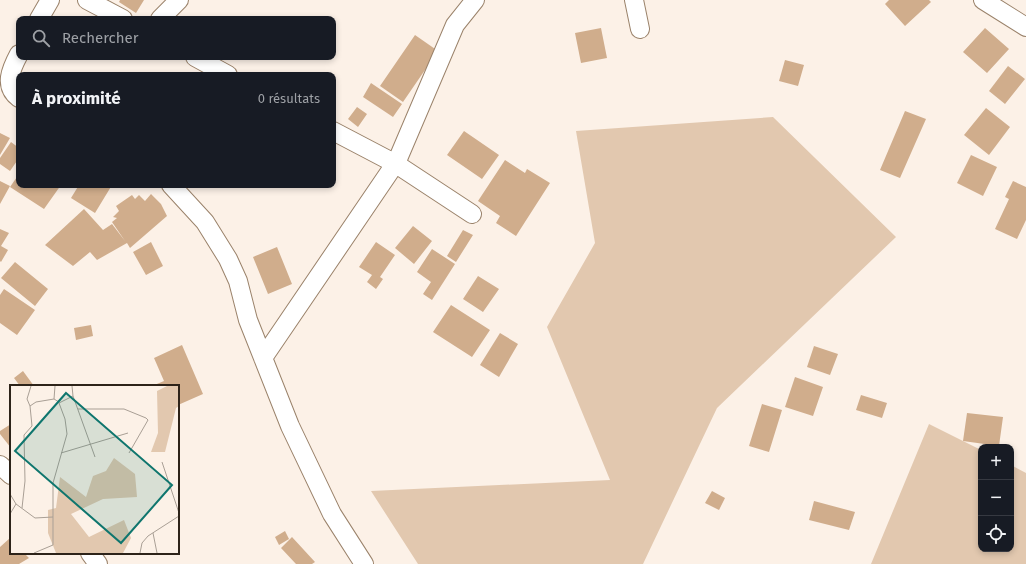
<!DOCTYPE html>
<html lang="fr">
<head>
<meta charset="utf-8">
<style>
	body { margin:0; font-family:"Fira Sans",sans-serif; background:#242831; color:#f1f3f6 }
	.controls { position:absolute; right:12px; bottom:12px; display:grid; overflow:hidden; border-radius:8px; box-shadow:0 2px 6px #0003 }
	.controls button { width:36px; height:36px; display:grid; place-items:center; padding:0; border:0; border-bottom:1px solid #363941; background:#171b24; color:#f1f3f6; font:20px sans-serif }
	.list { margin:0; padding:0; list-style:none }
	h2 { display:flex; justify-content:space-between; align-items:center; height:52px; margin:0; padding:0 16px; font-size:17px }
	h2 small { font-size:13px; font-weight:400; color:#9ea1a6 }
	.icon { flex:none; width:22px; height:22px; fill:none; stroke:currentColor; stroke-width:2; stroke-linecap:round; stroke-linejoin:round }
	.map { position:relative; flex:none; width:1026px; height:564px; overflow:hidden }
	.search { position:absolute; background:#171b24; box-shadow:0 2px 6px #0003; left:16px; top:16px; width:320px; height:44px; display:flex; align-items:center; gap:10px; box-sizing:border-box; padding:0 14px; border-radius:8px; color:#9ea1a6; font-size:15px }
	.panel { position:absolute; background:#171b24; box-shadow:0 2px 6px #0003; left:16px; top:72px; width:320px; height:116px; border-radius:8px }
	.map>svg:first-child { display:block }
	.green { fill:#e2c8af }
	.building { fill:#d0ad8c }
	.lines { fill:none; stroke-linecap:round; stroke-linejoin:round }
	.minor-casing { stroke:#9a826a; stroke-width:20 }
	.minor { stroke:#fff; stroke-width:18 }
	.inset-road { fill:none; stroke:#a99f95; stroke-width:1 }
	.view { fill:#0f766e; fill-opacity:0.15; stroke:#0f766e; stroke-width:2 }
	.inset-edge { fill:none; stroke:#2d2319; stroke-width:2 }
</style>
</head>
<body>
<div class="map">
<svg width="1026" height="564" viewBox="0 0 1026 564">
	<rect width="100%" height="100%" fill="#fcf1e7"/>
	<path class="green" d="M 773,117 L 896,237 L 717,408 L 643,564 L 418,564 L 371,491 L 610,480 L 547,327 L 595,243 L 576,131 Z
		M 929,424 L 981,450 L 981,549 L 1011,549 L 1011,465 L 1026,473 L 1026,564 L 871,564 Z"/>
	<path class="building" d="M 120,0 L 144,0 L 136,13 L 119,2 Z
		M 889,0 L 929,0 L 931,2 L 905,26 L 885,4 Z
		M 601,28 L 607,58 L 581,63 L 575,33 Z
		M 985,28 L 1009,49 L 987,73 L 963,52 Z
		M 415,35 L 438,51 L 403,102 L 380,86 Z
		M 785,60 L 804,65 L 798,86 L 779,81 Z
		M 1008,66 L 1025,79 L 1005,104 L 989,91 Z
		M 371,83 L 402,104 L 393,117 L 363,97 Z
		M 357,107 L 367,114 L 358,127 L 348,119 Z
		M 986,108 L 1010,127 L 989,155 L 964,135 Z
		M 905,111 L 926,119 L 900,178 L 880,170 Z
		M 464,131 L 499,155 L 482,179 L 447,155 Z
		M 0,133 L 10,138 L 0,155 Z
		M 11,142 L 19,148 L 19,158 L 10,171 L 0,164 L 0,158 Z
		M 971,155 L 997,167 L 983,196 L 957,183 Z
		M 505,160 L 525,173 L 527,169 L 550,183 L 516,236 L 496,223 L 500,216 L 478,201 Z
		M 19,174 L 19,185 L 61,185 L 44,209 L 10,187 Z
		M 0,181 L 10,186 L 0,204 Z
		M 1013,181 L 1026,187 L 1026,220 L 1017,239 L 995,229 L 1009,199 L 1005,197 Z
		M 79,185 L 112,185 L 95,213 L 71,198 Z
		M 151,194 L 161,204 L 167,216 L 130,248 L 127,243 L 97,260 L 90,252 L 73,266 L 45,245 L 84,209 L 103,230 L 112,224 L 125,241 L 112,222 L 117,218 L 113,217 L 119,211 L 116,206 L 132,195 L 135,199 L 139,195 L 145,201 Z
		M 413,226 L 432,241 L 414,264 L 395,248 Z
		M 0,229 L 9,233 L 1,246 L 8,250 L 1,262 L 0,261 Z
		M 463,230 L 473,235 L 456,262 L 447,256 Z
		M 151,242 L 163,266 L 146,275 L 133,252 Z
		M 376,242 L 395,255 L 380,277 L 383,279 L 376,289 L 367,282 L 372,275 L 359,267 Z
		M 277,247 L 292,284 L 268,294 L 253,257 Z
		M 432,249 L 455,264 L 432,300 L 423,294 L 431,282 L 417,272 Z
		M 15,262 L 48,289 L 35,306 L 1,278 Z
		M 478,276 L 499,289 L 483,312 L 463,299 Z
		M 4,289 L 35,310 L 17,335 L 0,323 L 0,295 Z
		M 451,305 L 490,330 L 472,357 L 433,332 Z
		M 91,325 L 93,336 L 76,340 L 74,328 Z
		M 500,333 L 518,344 L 499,377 L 480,365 Z
		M 182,345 L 203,394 L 178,405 L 178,386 L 152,386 L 164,381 L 154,358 Z
		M 814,346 L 838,354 L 830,375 L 807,367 Z
		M 23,371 L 34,386 L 20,386 L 14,378 Z
		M 795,377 L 823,387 L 813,416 L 785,407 Z
		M 861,395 L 887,403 L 882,418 L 856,410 Z
		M 762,404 L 782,410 L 769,452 L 749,446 Z
		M 967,413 L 1003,417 L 999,446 L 963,441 Z
		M 11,424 L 11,448 L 0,434 L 0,431 Z
		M 712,491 L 725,498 L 719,510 L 705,503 Z
		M 814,501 L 855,512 L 849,530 L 809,520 Z
		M 285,531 L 289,539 L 279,545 L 275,537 Z
		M 292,537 L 315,562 L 312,564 L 296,564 L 281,548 Z
		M 10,538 L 11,553 L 24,553 L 29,558 L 19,564 L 0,564 L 0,547 Z"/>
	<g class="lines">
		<defs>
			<path id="minor" d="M 87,0 L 123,19
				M 634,0 L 640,29
				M 983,0 L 1026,27
				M 39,19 L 50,0
				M 160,19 L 179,0
				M 19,54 C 11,69 3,86 19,98
				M 195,57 L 228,75
				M 333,131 L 396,164 L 472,214
				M 171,185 L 205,222 L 228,259 L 238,281 L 248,320 L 290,426 L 332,514 L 364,564
				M 263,358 L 397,161 L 455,25 L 475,0
				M 0,465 L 11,475
				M 90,553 L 98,564"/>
		</defs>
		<use href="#minor" class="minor-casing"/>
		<use href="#minor" class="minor"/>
	</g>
	<g transform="translate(10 385)">
		<rect width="169" height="169" fill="#fcf1e7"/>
		<path d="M 157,1 L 169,1 L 169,21 L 166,23 L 155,67 L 141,67 L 148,48 L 147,6 ZM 104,73 L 125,89 L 127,112 L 93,114 L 61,129 L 79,152 L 114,135 L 121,153 L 113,168 L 46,168 L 38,148 L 38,125 L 46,123 L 50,92 L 76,112 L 83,91 L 96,86 Z" fill="#e2c8af"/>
		<path class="inset-road" d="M 63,11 L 85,72M 44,14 L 45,1M 20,21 L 17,14 L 21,1M 68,24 L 114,24 L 136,33 L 138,35 L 119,68M 51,68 L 118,48M 152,77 L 169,128M 0,109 L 6,119 L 0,129M 6,119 L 25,133 L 43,132M 12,123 L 15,96 L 14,50 L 22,41 L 20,21 L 26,17 L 44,14 L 49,17M 143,148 L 147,168M 24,168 L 43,160 L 43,98 L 57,49 L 55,34 L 49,18 L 63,11 L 62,1M 130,168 L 132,158 L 138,151 L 169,131"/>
		<path class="view" d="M 56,8 L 162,100 L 111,158 L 5,66 Z"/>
		<rect width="169" height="169" class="inset-edge"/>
	</g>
</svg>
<div class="controls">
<button>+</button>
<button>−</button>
<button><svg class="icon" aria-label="locate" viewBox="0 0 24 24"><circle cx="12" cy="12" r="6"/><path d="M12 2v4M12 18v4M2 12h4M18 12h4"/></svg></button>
</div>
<div class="search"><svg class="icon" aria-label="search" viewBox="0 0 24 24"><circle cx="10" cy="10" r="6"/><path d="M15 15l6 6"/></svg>Rechercher</div>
<section class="panel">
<h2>À proximité<small>0 résultats</small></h2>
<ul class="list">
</ul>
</section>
</div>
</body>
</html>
